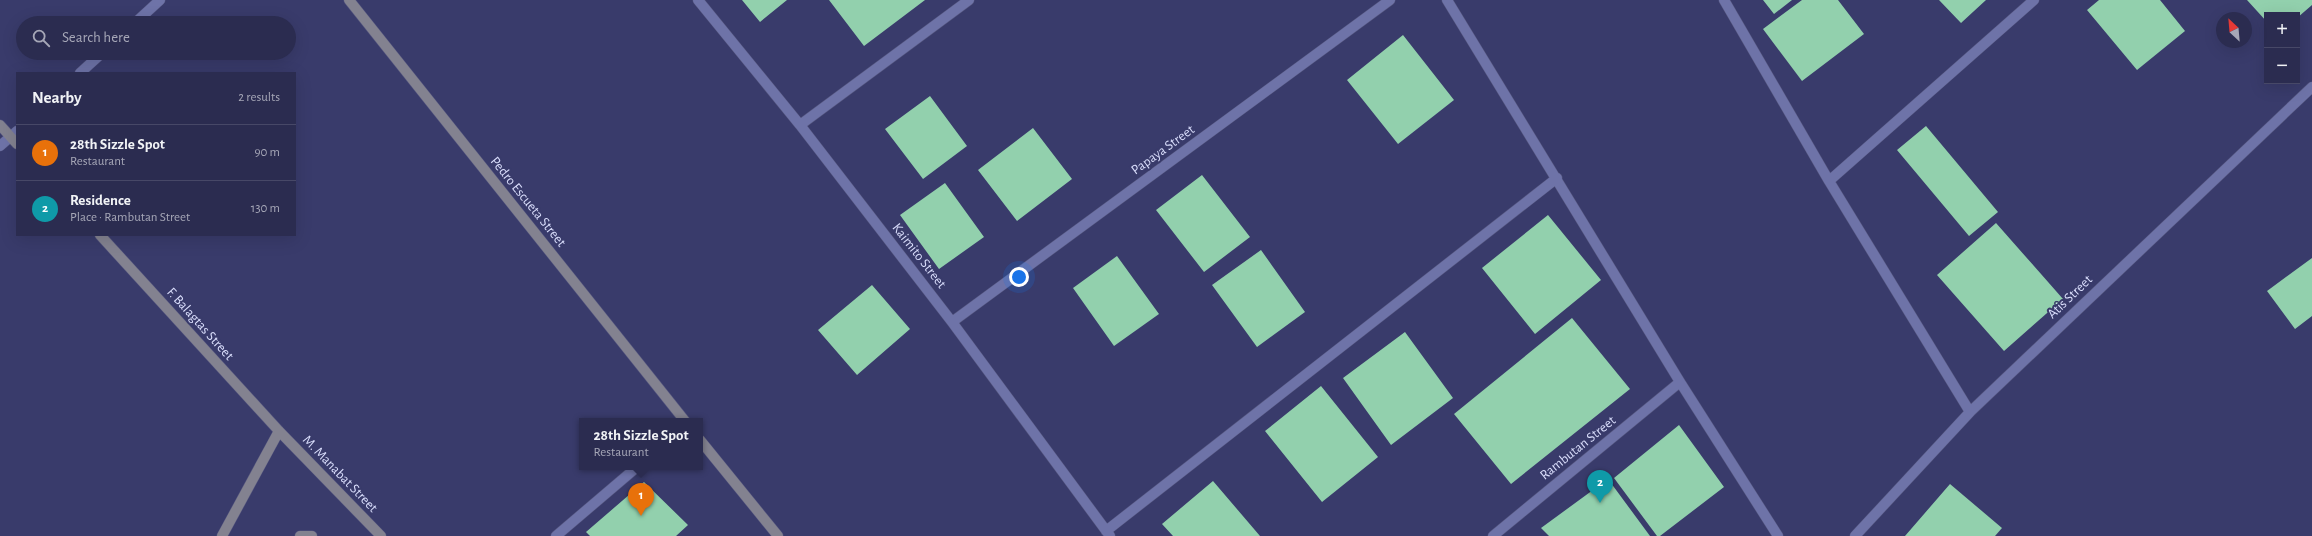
<!DOCTYPE html>
<html lang="en">
<head>
<meta charset="utf-8">
<style>
	body { margin:0; font-family:"Alegreya Sans",sans-serif; background:#333457; color:#f1f3f6 }
	.controls { position:absolute; right:12px; top:12px; display:grid; overflow:hidden; border-radius:0px; box-shadow:0 4px 16px #0002 }
	.controls button { width:36px; height:36px; display:grid; place-items:center; padding:0; border:0; border-bottom:1px solid #474867; background:#2b2c50; color:#f1f3f6; font:20px sans-serif }
	.compass { position:absolute; left:2216px; top:12px; width:36px; height:36px; border-radius:50%; background:#2b2c50; box-shadow:0 4px 16px #0002; rotate:334deg }
	.you { position:absolute; left:1019px; top:277px; width:14px; height:14px; margin:-10px; border:3px solid #fff; border-radius:50%; background:#1a73e8; box-shadow:0 0 0 6px #1a73e833 }
	.badge { display:grid; place-items:center; width:26px; height:26px; border-radius:50%; background:#e69b98; color:#fff; font-size:13px; font-weight:700 }
	.pin { position:absolute; translate:-50% -33px; filter:drop-shadow(0 1px 2px #0008) }
	.pin::after { content:''; position:absolute; top:21px; width:14px; height:12px; background:inherit; clip-path:polygon(0 0,100% 0,50% 100%) }
	.popup { position:absolute; left:579px; top:418px; width:124px; height:52px; box-sizing:border-box; display:grid; place-content:center; border-radius:0px; background:#2b2c50; filter:drop-shadow(0 1px 3px #0005); font-size:13px; white-space:nowrap; color:#a6a7b7 }
	.popup b { font-size:15px; color:#f1f3f6 }
	.popup::after { content:''; position:absolute; left:50%; top:100%; margin-left:-8px; border:8px solid transparent; border-top-color:#2b2c50 }
	.list { margin:0; padding:0; list-style:none }
	h2 { display:flex; justify-content:space-between; align-items:center; height:52px; margin:0; padding:0 16px; font-size:17px }
	h2 small { font-size:13px; font-weight:400; color:#a6a7b7 }
	.list li { display:grid; grid-template-columns:26px 1fr auto; gap:12px; align-items:center; box-sizing:border-box; height:56px; padding:0 16px; border-top:1px solid #474867 }
	.list b { display:block; font-size:15px; white-space:nowrap }
	.list p { margin:0; font-size:13px; white-space:nowrap; color:#a6a7b7 }
	.list em { font-size:13px; font-style:normal; color:#a6a7b7 }
	.icon { flex:none; width:22px; height:22px; fill:none; stroke:currentColor; stroke-width:2; stroke-linecap:round; stroke-linejoin:round }
	.map { position:relative; flex:none; width:2312px; height:536px; overflow:hidden }
	.search { position:absolute; background:#2b2c50; box-shadow:0 4px 16px #0002; left:16px; top:16px; width:280px; height:44px; display:flex; align-items:center; gap:10px; box-sizing:border-box; padding:0 14px; border-radius:22px; color:#a6a7b7; font-size:15px }
	.panel { position:absolute; background:#2b2c50; box-shadow:0 4px 16px #0002; left:16px; top:72px; width:280px; height:164px; border-radius:0px }
	.map>svg:first-child { display:block }
	.building { fill:#92d0ad }
	.lines { fill:none; stroke-linecap:round; stroke-linejoin:round }
	.street-casing { stroke:#55567f; stroke-width:11 }
	.secondary-casing { stroke:#55567f; stroke-width:11 }
	.street { stroke:#6e73a8; stroke-width:10 }
	.secondary { stroke:#838290; stroke-width:10 }
	.labels { text-anchor:middle; dominant-baseline:central; stroke-width:4; stroke-linejoin:round; paint-order:stroke }
	.street-label { font-size:14px; fill:#dadefc; stroke:#393b6b }
</style>
</head>
<body>
<div class="map">
<svg width="2312" height="536" viewBox="0 0 2312 536">
	<rect width="100%" height="100%" fill="#393b6b"/>
	<path class="building" d="M 742,0 L 787,0 L 760,22 Z
		M 829,0 L 925,0 L 864,46 Z
		M 1763,0 L 1792,0 L 1774,14 Z
		M 1802,0 L 1838,0 L 1864,34 L 1802,81 L 1763,29 Z
		M 1939,0 L 1986,0 L 1961,23 Z
		M 2099,0 L 2160,0 L 2185,31 L 2137,70 L 2087,10 Z
		M 2247,0 L 2312,0 L 2312,5 L 2297,18 L 2297,15 L 2267,15 L 2267,22 Z
		M 1403,35 L 1454,100 L 1398,144 L 1347,80 Z
		M 930,96 L 967,146 L 923,179 L 885,129 Z
		M 1926,126 L 1998,212 L 1969,236 L 1897,150 Z
		M 1033,128 L 1072,179 L 1017,221 L 978,170 Z
		M 1202,175 L 1250,237 L 1204,272 L 1156,210 Z
		M 945,183 L 984,237 L 939,269 L 900,215 Z
		M 1548,215 L 1601,280 L 1535,334 L 1482,268 Z
		M 1996,223 L 2063,299 L 2004,351 L 1937,275 Z
		M 1261,250 L 1305,312 L 1257,347 L 1212,285 Z
		M 1117,256 L 1159,314 L 1114,346 L 1073,288 Z
		M 2312,258 L 2312,316 L 2295,329 L 2267,291 Z
		M 872,285 L 910,329 L 857,375 L 818,330 Z
		M 1572,318 L 1630,389 L 1511,484 L 1454,414 Z
		M 1405,332 L 1453,398 L 1391,445 L 1343,378 Z
		M 1321,386 L 1378,457 L 1322,502 L 1265,431 Z
		M 1679,425 L 1724,487 L 1660,536 L 1657,536 L 1614,478 Z
		M 1608,479 L 1650,536 L 1549,536 L 1541,528 Z
		M 1213,481 L 1260,536 L 1173,536 L 1162,524 Z
		M 644,482 L 688,525 L 676,536 L 590,536 L 586,532 Z
		M 1950,484 L 2002,528 L 1995,536 L 1905,536 Z"/>
	<g class="lines">
		<defs>
			<path id="street" d="M 698,0 L 800,125 L 952,322 L 1110,536
				M 1447,0 L 1680,382 L 1778,536
				M 1724,0 L 1829,181 L 1970,412
				M 135,23 L 160,0
				M 80,73 L 102,53
				M 800,125 L 969,0
				M 0,146 L 17,131
				M 1829,181 L 2034,0
				M 952,322 L 1390,0
				M 1106,531 L 1557,178
				M 556,536 L 637,467
				M 1493,536 L 1680,382
				M 1855,536 L 1970,412 L 2312,87"/>
			<path id="secondary" d="M 349,0 L 685,421
				M 0,125 L 17,144
				M 100,235 L 279,431 L 381,536
				M 700,440 L 778,536
				M 222,536 L 279,431
				M 300,536 L 312,536"/>
		</defs>
		<use href="#street" class="street-casing"/>
		<use href="#secondary" class="secondary-casing"/>
		<use href="#street" class="street"/>
		<use href="#secondary" class="secondary"/>
	</g>
	<g class="labels">
		<g class="street-label">
			<text transform="translate(1163 150) rotate(-36)">Papaya Street</text>
			<text transform="translate(528 202) rotate(51)">Pedro Escueta Street</text>
			<text transform="translate(919 256) rotate(52)">Kaimito Street</text>
			<text transform="translate(2070 297) rotate(-44)">Atis Street</text>
			<text transform="translate(200 324) rotate(48)">F. Balagtas Street</text>
			<text transform="translate(1578 448) rotate(-39)">Rambutan Street</text>
			<text transform="translate(340 474) rotate(46)">M. Manabat Street</text>
		</g>
	</g>
</svg>
<div class="controls">
<button>+</button>
<button>−</button>
</div>
<svg class="compass" viewBox="-18 -18 36 36"><path d="M0-13l5 13h-10z" fill="#e53935"/><path d="M0 13l5-13h-10z" fill="#a6a7b7"/></svg>
<div class="you"></div>
<div class="pin badge" style="left:641px;top:516px;background:#e8710a">1</div>
<div class="popup"><b>28th Sizzle Spot</b>Restaurant</div>
<div class="pin badge" style="left:1600px;top:503px;background:#0f9aa8">2</div>
<div class="search"><svg class="icon" aria-label="search" viewBox="0 0 24 24"><circle cx="10" cy="10" r="6"/><path d="M15 15l6 6"/></svg>Search here</div>
<section class="panel">
<h2>Nearby<small>2 results</small></h2>
<ul class="list">
<li><span class="badge" style="background:#e8710a">1</span><div><b>28th Sizzle Spot</b><p>Restaurant</p></div><em>90 m</em></li>
<li><span class="badge" style="background:#0f9aa8">2</span><div><b>Residence</b><p>Place · Rambutan Street</p></div><em>130 m</em></li>
</ul>
</section>
</div>
</body>
</html>
